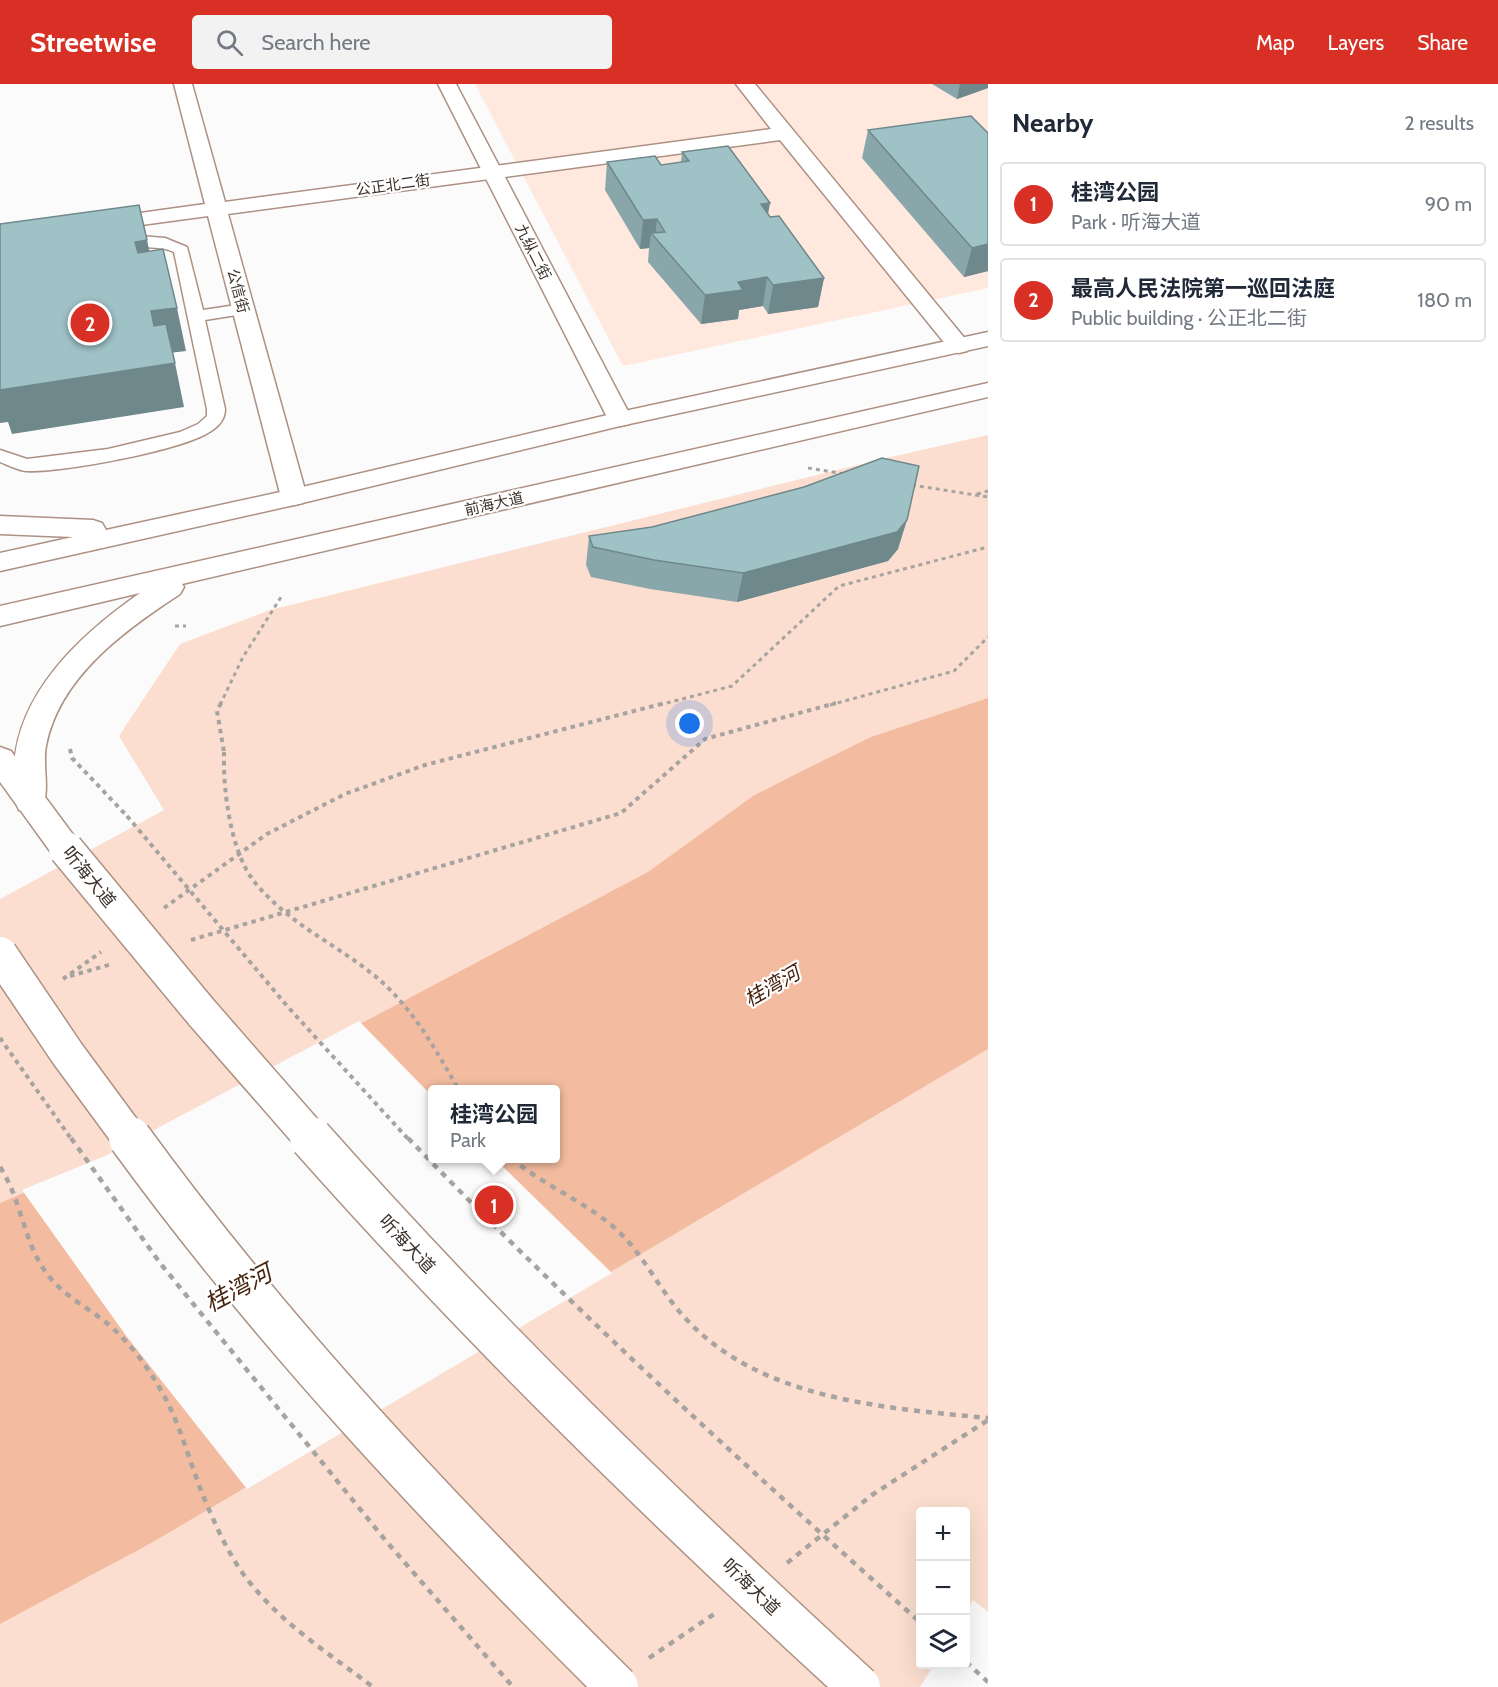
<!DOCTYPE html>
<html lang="en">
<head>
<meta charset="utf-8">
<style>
	body { margin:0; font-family:Cabin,"Noto Sans SC",sans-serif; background:#f2f2f3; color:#1f2937 }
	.controls { position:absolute; right:18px; bottom:18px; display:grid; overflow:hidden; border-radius:6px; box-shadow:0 6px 24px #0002 }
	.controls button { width:54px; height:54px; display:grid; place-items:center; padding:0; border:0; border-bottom:2px solid #e0e1e3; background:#fff; color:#1f2937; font:30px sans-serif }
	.you { position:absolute; left:690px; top:640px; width:21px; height:21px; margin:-15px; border:4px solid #fff; border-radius:50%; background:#1a73e8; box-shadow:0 0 0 9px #1a73e833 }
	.badge { display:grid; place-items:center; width:39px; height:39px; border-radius:50%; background:#d93025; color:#fff; font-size:20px; font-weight:700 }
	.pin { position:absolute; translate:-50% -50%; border:3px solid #fff; box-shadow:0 2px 6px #0006 }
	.popup { position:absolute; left:428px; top:1001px; width:132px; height:78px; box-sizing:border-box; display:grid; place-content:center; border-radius:6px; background:#fff; filter:drop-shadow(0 2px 4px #0005); font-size:20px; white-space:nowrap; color:#747a83 }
	.popup b { font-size:22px; color:#1f2937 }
	.popup::after { content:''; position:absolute; left:50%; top:100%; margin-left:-12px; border:12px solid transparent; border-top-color:#fff }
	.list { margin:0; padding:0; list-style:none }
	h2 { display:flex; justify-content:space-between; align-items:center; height:78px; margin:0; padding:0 24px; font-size:26px }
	h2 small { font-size:20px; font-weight:400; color:#747a83 }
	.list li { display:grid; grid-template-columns:39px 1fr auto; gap:18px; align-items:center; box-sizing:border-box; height:84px; margin:0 12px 12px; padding:0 12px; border:2px solid #e0e1e3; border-radius:6px }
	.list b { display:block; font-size:22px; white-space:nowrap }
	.list p { margin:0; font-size:20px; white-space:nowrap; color:#747a83 }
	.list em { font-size:20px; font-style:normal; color:#747a83 }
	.icon { flex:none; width:33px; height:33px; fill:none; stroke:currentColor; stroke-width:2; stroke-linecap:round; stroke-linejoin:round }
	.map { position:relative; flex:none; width:988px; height:1603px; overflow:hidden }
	header { display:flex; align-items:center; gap:36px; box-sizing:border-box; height:84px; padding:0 30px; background:#d93025; color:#fff }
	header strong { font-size:28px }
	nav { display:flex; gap:33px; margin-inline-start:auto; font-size:21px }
	.search { width:420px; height:54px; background:#f2f2f3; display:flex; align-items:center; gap:15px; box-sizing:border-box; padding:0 21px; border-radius:6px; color:#747a83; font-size:22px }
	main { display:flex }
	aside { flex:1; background:#fff }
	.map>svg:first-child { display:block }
	.built { fill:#ffe8dd }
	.green { fill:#fbdecf; fill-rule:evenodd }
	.water { fill:#f3bca0; fill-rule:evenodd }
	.pier { fill:#fbfbfb }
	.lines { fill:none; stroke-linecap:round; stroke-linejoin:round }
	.lane-casing { stroke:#ad9183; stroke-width:3 }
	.street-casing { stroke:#ad9183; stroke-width:3 }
	.secondary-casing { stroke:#ad9183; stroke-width:3 }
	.primary-casing { stroke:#ad9183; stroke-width:3 }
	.path-far2 { stroke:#a7a3a0; stroke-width:3; stroke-dasharray:4 4; stroke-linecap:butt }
	.path-far1 { stroke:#a7a3a0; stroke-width:4; stroke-dasharray:4.5 4.5; stroke-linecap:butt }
	.path { stroke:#a7a3a0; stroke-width:4.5; stroke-dasharray:6 6; stroke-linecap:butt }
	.lane { fill:#fff; fill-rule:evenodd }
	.street { fill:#fff; fill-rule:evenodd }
	.secondary { fill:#fff; fill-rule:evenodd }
	.primary { fill:#fff; fill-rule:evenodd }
	.secondary-bridge-far1-casing { stroke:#ad9183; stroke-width:37; stroke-linecap:butt }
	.secondary-bridge-casing { stroke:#ad9183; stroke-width:45; stroke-linecap:butt }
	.path-bridge-far1 { stroke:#a7a3a0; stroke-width:4; stroke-dasharray:4.5 4.5; stroke-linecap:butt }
	.path-bridge { stroke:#a7a3a0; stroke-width:4.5; stroke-dasharray:6 6; stroke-linecap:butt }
	.secondary-bridge-far1 { stroke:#fff; stroke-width:34 }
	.secondary-bridge { stroke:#fff; stroke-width:42 }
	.wall { fill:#89a7ab }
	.shaded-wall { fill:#6f888b }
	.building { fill:#9fc2c7; stroke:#6f888b; stroke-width:1.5 }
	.labels { text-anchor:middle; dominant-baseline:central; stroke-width:4.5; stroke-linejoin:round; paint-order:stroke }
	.far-street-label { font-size:15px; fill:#3c312b; stroke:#fff }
	.street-label { font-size:18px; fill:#3c312b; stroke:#fff }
	.water-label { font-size:20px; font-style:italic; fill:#472410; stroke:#fff }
	.near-water-label { font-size:24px; font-style:italic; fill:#472410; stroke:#fff }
</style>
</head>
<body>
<header>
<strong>Streetwise</strong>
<div class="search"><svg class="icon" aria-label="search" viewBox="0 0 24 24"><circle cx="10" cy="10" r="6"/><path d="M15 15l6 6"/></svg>Search here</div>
<nav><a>Map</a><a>Layers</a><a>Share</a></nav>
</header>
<main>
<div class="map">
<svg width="988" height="1603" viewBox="0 0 988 1603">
	<rect width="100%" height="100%" fill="#fbfbfb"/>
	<path class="built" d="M 475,0 L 988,0 L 988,204 L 623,282 Z"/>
	<path class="green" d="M 988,351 L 988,1528 L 973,1516 L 966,1528 L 966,1428 L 920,1428 L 920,1580 L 934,1581 L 920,1603 L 0,1603 L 0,815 L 164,726 L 119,652 L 180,560 L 270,526 L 878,376 ZM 432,1006 L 556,1006 L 556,1074 L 432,1074 Z"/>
	<path class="water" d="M 988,614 L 988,965 L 153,1458 L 0,1540 L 0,1119 L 108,1073 L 648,788 L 753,712 L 796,690 L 871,653 ZM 432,1006 L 556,1006 L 556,1074 L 432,1074 Z"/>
	<path class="pier" d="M 359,937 L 432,1012 L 432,1074 L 495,1075 L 612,1189 L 247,1405 L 127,1253 L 22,1106 L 107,1071 Z"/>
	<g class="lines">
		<defs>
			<path id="lane" d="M 140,152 L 165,154 L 187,163 L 203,226 L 243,220 L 251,225 L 243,230 L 205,236 L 225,325 C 225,335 219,342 211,347 C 184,366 61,389 26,387 C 18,386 8,381 0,378 L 0,366 L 27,375 L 108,365 L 180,348 L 198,340 L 207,332 L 207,325 L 174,168 C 154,158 114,168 107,160 L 115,155 Z"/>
			<path id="street" d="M 174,0 L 192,0 L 225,118 L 771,45 L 736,0 L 755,0 L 971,262 L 967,267 L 959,269 L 951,267 L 780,56 L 228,130 L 307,413 L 303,419 L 294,421 L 285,419 L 281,413 L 208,132 L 97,147 L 89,146 L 86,141 L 89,136 L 97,135 L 205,120 Z"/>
			<path id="secondary" d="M 438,0 L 456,0 L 632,335 L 629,340 L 620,342 L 611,340 L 608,335 Z
				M 0,663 L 11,667 L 77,756 L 82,765 L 77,774 L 66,778 L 55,774 L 0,698 Z"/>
			<path id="primary" d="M 988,248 L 988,262 L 620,342 L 294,421 L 0,487 L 0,469 L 73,453 L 0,450 L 0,432 L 93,436 L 102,439 L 106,446 L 294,405 L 620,328 Z
				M 988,299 L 988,313 L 182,500 L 184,503 L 180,510 C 125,546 59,593 46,662 C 42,683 51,707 41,726 L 30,729 L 19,726 C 13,714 14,703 14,690 C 14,611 80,551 140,509 L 0,542 L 0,522 Z"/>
		</defs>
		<use href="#lane" class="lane-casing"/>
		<use href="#street" class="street-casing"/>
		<use href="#secondary" class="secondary-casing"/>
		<use href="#primary" class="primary-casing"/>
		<path class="path-far2" d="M 808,384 L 845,390
			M 912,401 L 988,413
			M 977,410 L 988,407
			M 175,542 L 186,542
			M 220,621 L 243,573 L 283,510
			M 659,621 L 732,602 L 839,502 L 988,463
			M 830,621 L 954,587 L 988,553"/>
		<path class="path-far1" d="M 221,619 L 217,627 L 224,668
			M 70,665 L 72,674 L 127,732
			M 164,824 L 267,750 L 345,710 L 425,681 L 665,619
			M 191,856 L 621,729 L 705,655 L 836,619
			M 70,892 L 112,880
			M 63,895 L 101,868
			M 0,954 L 72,1056"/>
		<path class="path" d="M 71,1054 L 160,1179 L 386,1457 L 513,1603
			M 511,1074 C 544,1102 585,1117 617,1146 C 645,1172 660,1208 687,1236 C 762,1316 885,1324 988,1334
			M 0,1083 C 22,1116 23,1159 48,1191 C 62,1210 85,1222 104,1237 C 126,1254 145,1279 159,1303 C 181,1339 190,1382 207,1421 C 219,1449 232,1477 251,1500 C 285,1542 331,1571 373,1603
			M 787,1479 L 872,1411 L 988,1336
			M 649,1574 L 717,1528
			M 966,1578 L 988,1598"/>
		<use href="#lane" class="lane"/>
		<use href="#street" class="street"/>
		<use href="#secondary" class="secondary"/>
		<use href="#primary" class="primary"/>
		<defs>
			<path id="secondary-bridge-far1" d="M 66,765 L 202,929 L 313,1056
				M 0,870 L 67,969 L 131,1056"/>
			<path id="secondary-bridge" d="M 130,1054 C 274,1252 444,1431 617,1603
				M 311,1054 C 483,1248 668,1428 859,1603"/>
		</defs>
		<use href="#secondary-bridge-far1" class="secondary-bridge-far1-casing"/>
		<use href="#secondary-bridge" class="secondary-bridge-casing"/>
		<path class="path-bridge-far1" d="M 224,668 C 223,706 230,765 253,796 C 266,813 283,827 300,840 C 327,859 357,876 382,898 C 415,928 437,968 459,1006
			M 127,732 L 288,923 L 409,1056"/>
		<path class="path-bridge" d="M 408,1054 C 571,1223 745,1382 920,1538"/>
		<use href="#secondary-bridge-far1" class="secondary-bridge-far1"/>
		<use href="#secondary-bridge" class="secondary-bridge"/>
	</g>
	<path class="wall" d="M 932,0 L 988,0 L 988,4 L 957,15 Z
		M 868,46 L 988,49 L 988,187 L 964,193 L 862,74 Z
		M 682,68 L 768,130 L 824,194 L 818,223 L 768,230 L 763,222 L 739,226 L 738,235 L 701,240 L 648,178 L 649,164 L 640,165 L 605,106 L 607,78 L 661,81 L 681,78 Z
		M 589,452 L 898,465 L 888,477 L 737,518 L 650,505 L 591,493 L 586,481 Z"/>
	<path class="shaded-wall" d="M 960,0 L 988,0 L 988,4 L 957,15 Z
		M 770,119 L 765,148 L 761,120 Z
		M 657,135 L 655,154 L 651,149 L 649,164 L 640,165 L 643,136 Z
		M 147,156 L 156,199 L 145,200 L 135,158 Z
		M 988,160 L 988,187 L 964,193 L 972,164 Z
		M 767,193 L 763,222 L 739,226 L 738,235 L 701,240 L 705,211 L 738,198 Z
		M 824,194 L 818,223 L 768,230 L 773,201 Z
		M 177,224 L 186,267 L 161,270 L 175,279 L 184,323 L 12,350 L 8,338 L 0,339 L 0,306 L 151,227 Z
		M 907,436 L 898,465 L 888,477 L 737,518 L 743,489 Z"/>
	<path class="building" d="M 971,32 L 988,49 L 988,160 L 972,164 L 868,46 Z
		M 728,62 L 770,119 L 761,120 L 770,133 L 779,132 L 824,194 L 773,201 L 767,193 L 738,198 L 743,206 L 705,211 L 651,149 L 665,148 L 657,135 L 643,136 L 607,78 L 655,72 L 661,81 L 689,77 L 682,68 Z
		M 139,121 L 147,156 L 135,158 L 138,169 L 163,165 L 177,224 L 151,227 L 154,242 L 166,240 L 175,279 L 0,306 L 0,140 Z
		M 882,374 L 919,382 L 907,436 L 897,448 L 743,489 L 654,476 L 593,463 L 589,452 L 652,443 L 804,403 Z"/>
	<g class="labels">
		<g class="far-street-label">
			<text transform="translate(393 101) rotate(-8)">公正北二街</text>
			<text transform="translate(533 168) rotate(63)">九纵二街</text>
			<text transform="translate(238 207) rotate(75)">公信街</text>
			<text transform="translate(494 420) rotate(-13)">前海大道</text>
		</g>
		<g class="street-label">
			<text transform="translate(89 793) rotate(51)">听海大道</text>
			<text transform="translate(407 1160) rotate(47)">听海大道</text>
			<text transform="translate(751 1503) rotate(44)">听海大道</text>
		</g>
		<g class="water-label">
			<text transform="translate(772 902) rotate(-30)">桂湾河</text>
		</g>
		<g class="near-water-label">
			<text transform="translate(238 1204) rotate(-28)">桂湾河</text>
		</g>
	</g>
</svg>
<div class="controls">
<button>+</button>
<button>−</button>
<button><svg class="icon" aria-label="layers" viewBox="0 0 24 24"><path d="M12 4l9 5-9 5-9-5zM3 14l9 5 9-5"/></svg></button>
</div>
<div class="you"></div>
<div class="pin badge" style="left:494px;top:1121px">1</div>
<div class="popup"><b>桂湾公园</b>Park</div>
<div class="pin badge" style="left:90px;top:239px">2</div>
</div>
<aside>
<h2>Nearby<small>2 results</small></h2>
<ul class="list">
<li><span class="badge">1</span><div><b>桂湾公园</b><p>Park · 听海大道</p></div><em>90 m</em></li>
<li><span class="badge">2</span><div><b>最高人民法院第一巡回法庭</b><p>Public building · 公正北二街</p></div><em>180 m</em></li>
</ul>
</aside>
</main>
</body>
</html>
